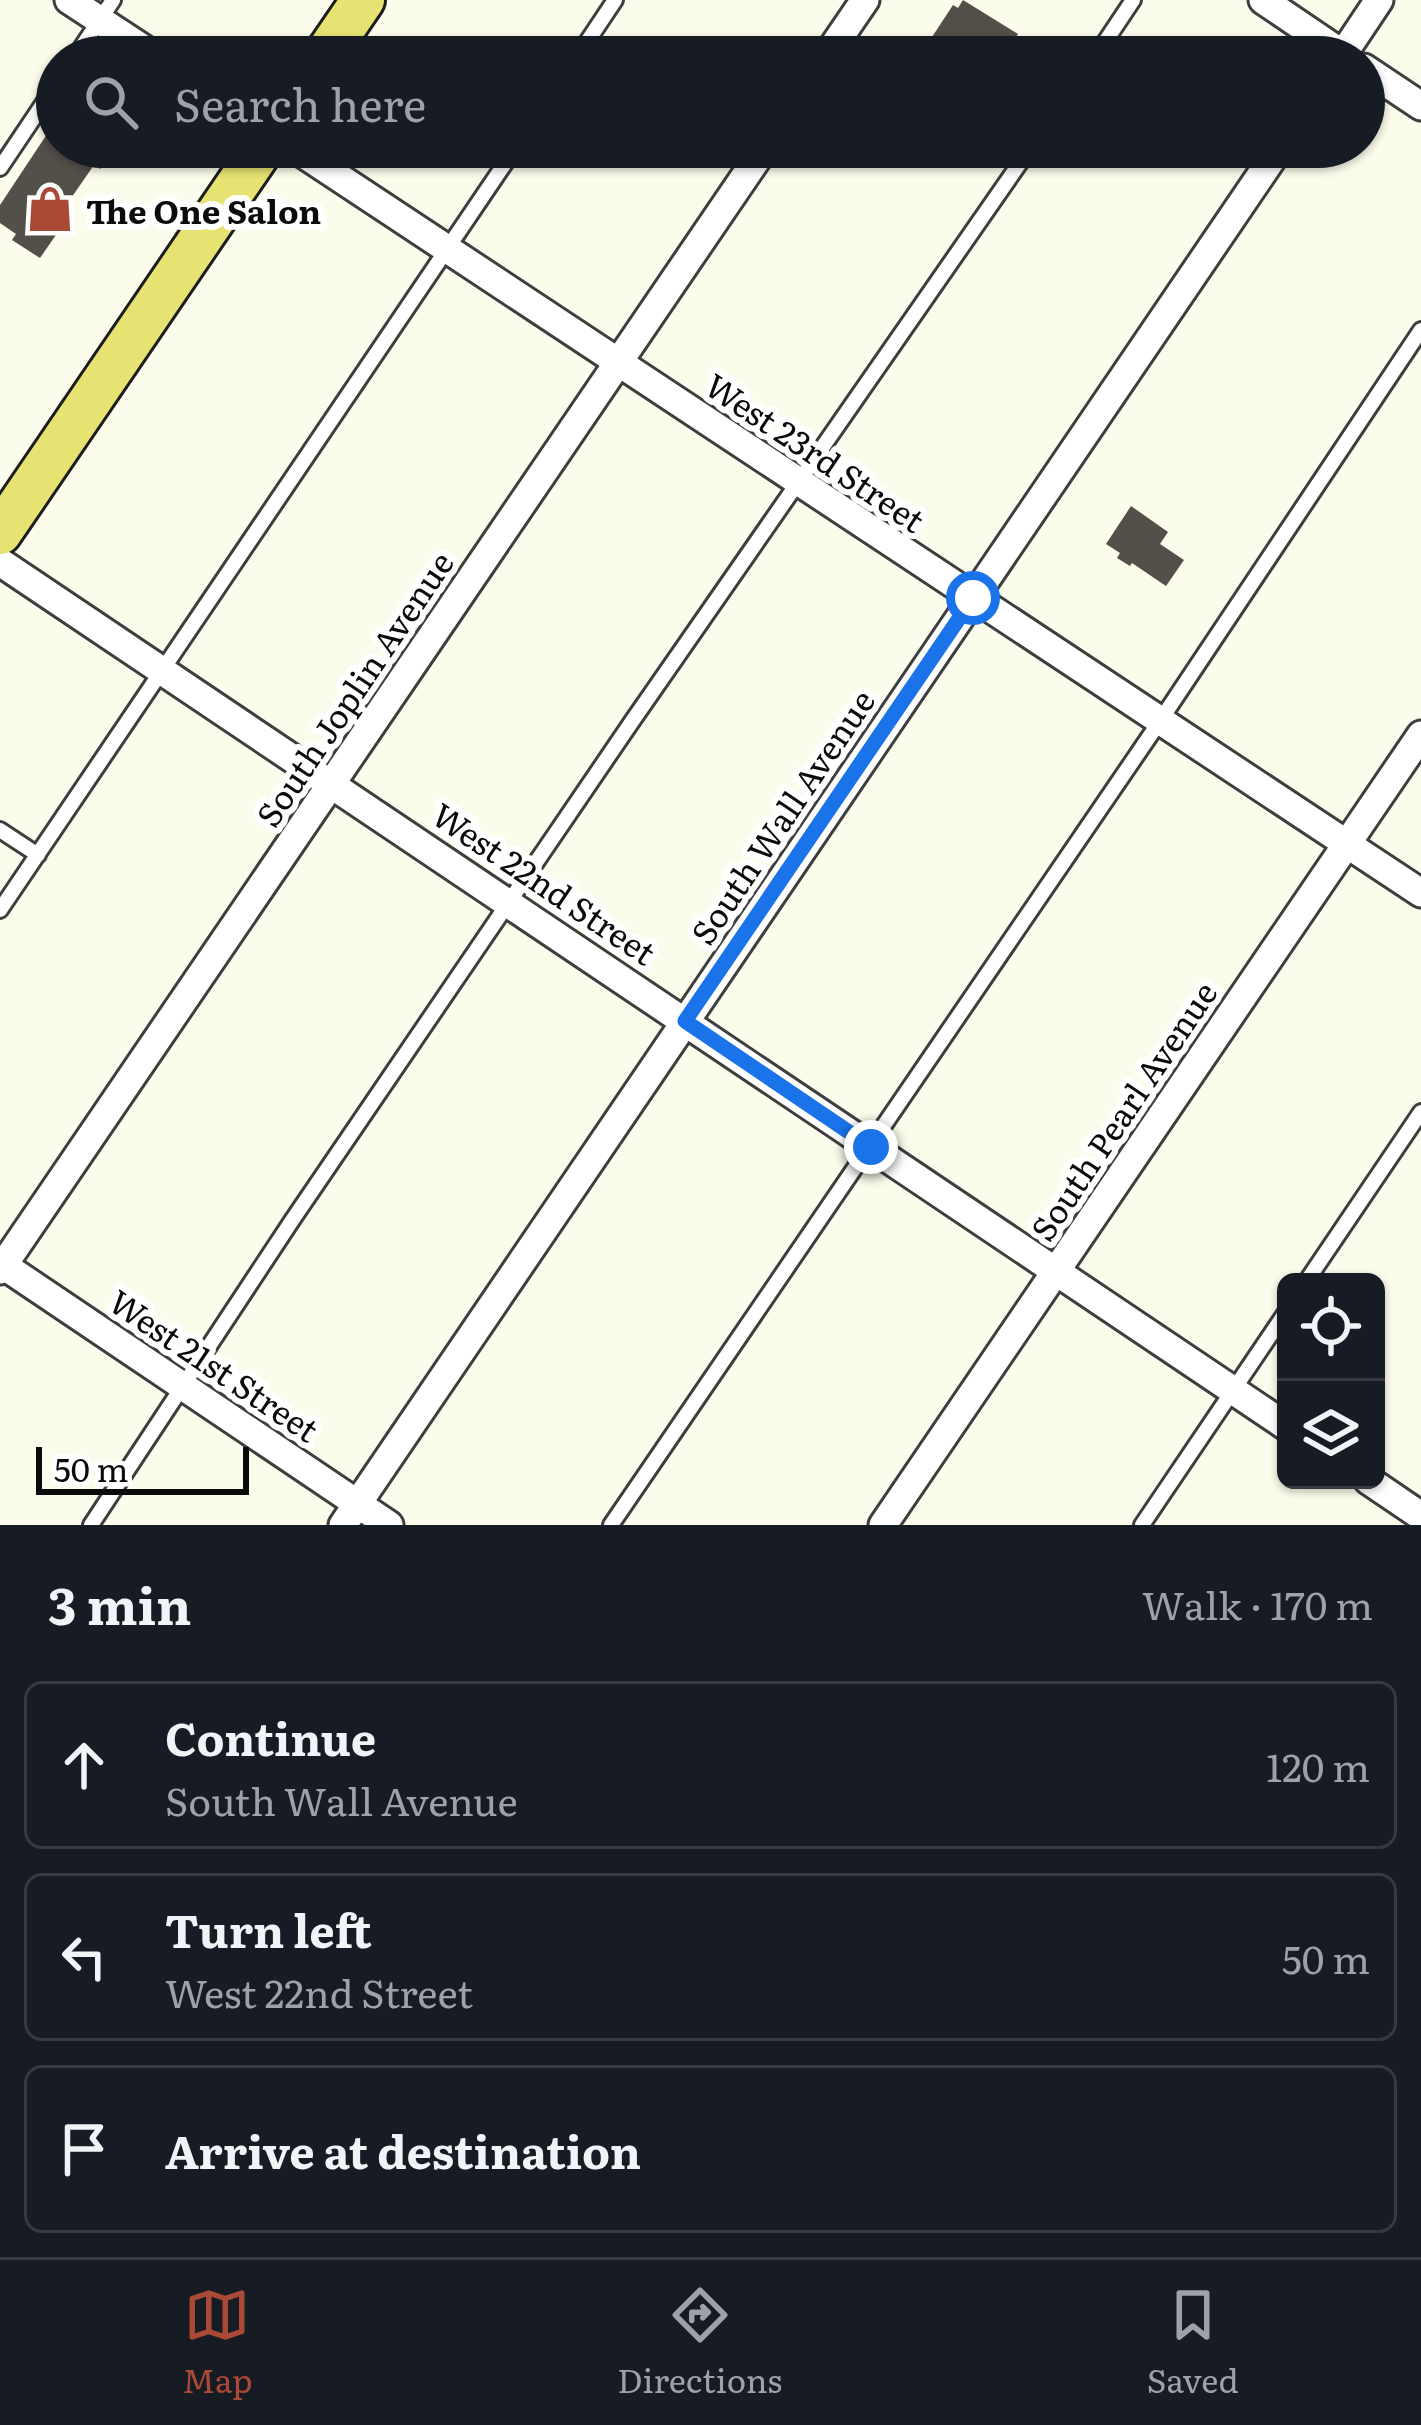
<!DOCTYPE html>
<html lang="en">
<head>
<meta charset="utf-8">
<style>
	body { margin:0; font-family:Literata,serif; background:#242831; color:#f1f3f6 }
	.controls { position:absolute; right:36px; bottom:36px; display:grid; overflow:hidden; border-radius:18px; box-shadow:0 3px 9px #0004 }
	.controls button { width:108px; height:108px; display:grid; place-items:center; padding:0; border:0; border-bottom:3px solid #363941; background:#171b24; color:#f1f3f6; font:60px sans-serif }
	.scale { position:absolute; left:36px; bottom:30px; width:213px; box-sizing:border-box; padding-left:12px; border:6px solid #0b0b0b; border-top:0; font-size:33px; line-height:42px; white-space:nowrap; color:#0b0b0b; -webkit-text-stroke:9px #fff; paint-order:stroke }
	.stop { position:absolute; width:36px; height:36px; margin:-27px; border:9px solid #1a73e8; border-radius:50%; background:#fff }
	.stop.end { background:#1a73e8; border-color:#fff; box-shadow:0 3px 12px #0008 }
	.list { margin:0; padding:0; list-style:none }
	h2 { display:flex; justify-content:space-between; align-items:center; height:156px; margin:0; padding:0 48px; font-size:51px }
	h2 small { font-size:39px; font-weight:400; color:#9ea1a6 }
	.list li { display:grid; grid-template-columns:78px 1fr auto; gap:36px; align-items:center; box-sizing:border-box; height:168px; margin:0 24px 24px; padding:0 24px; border:3px solid #363941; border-radius:18px }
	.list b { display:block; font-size:45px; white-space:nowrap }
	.list p { margin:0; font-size:39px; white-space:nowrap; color:#9ea1a6 }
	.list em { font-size:39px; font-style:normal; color:#9ea1a6 }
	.icon { flex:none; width:66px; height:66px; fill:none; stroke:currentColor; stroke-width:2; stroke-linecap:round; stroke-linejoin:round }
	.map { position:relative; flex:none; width:1421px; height:1525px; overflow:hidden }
	.search { position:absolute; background:#171b24; box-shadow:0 3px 9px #0004; left:36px; right:36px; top:36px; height:132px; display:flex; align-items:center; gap:30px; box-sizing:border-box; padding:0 42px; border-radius:66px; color:#9ea1a6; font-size:45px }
	.sheet { height:732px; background:#171b24 }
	nav { display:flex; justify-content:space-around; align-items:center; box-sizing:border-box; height:168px; border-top:3px solid #363941; background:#171b24; font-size:33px; color:#9ea1a6 }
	nav a { display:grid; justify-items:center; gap:6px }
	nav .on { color:#a94936 }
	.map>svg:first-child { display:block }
	.building { fill:#534f49 }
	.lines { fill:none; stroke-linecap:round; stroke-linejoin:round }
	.lane-casing { stroke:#3e3e3e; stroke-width:20 }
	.street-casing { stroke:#3e3e3e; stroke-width:33 }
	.primary-casing { stroke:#1c1c1c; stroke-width:48 }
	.lane { stroke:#fff; stroke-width:14 }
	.street { stroke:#fff; stroke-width:27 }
	.primary { stroke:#e6e372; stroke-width:42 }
	.route { stroke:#1a73e8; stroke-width:15 }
	.labels { text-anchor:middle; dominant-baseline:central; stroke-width:12; stroke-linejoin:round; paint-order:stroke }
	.poi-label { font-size:33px; font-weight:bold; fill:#0b0b0b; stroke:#fff; text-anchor:start }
	.street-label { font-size:33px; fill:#0b0b0b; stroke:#fff }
</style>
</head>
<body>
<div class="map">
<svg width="1421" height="1525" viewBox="0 0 1421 1525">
	<rect width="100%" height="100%" fill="#fcfcec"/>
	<path class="building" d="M 963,0 L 1018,34 L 1009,49 L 1016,54 L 1014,57 L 963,57 L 932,37 L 953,5 L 958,8 Z
		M 668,38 L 697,57 L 655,57 Z
		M 57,119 L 57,147 L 115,147 L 100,169 L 94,165 L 51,227 L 58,232 L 40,258 L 12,240 L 16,234 L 0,223 L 0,205 Z
		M 1131,506 L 1168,532 L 1160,544 L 1184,560 L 1166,586 L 1132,563 L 1130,566 L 1117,558 L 1120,553 L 1106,544 Z"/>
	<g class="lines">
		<defs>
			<path id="lane" d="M 75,57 L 113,0
				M 577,57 L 615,0
				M 1095,57 L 1133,0
				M 0,168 L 57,83
				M 0,830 L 38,855
				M 0,910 L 516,147
				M 1306,1282 L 1421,1112
				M 91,1525 L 293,1219 L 633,720 L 1031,147
				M 611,1525 L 1160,721 L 1421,330
				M 1142,1525 L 1286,1312"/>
			<path id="street" d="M 69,0 L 156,57
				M 1263,0 L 1347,57
				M 826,57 L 865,0
				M 1341,57 L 1379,0
				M 1364,68 L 1421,106
				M 293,147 L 1421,893
				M 0,562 L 1286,1426
				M 0,1263 L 389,1525
				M 0,1270 L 765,147
				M 1368,1480 L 1421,1516
				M 343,1525 L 1280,147
				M 883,1525 L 1421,735"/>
			<path id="primary" d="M 324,57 L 363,0
				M 0,533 L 263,147"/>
		</defs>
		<use href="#lane" class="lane-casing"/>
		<use href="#street" class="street-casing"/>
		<use href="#primary" class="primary-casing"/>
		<use href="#lane" class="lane"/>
		<use href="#street" class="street"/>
		<use href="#primary" class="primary"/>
	</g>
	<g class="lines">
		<path class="route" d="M 871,1147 L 685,1021 L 973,598"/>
	</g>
	<defs>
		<symbol id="shop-bare" viewBox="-9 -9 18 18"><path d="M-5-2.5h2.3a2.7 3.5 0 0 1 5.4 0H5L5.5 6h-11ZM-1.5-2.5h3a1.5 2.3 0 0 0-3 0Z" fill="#a94936" stroke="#fff" stroke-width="2.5" paint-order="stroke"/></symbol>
	</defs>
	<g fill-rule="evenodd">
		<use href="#shop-bare" x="17" y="176" width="66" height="66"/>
	</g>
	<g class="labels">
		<g class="poi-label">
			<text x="86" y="209">The One Salon</text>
		</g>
		<g class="street-label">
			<text transform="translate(816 451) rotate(34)">West 23rd Street</text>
			<text transform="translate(353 688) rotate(-56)">South Joplin Avenue</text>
			<text transform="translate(781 816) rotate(-56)">South Wall Avenue</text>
			<text transform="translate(545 882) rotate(34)">West 22nd Street</text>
			<text transform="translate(1122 1110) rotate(-56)">South Pearl Avenue</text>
			<text transform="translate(215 1364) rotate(34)">West 21st Street</text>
		</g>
	</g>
</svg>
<div class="controls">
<button><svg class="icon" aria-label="locate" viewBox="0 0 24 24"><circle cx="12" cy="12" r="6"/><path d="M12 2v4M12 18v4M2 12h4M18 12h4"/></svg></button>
<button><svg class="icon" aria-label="layers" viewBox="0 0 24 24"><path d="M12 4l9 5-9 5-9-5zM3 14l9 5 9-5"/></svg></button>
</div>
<div class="scale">50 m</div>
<div class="stop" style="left:973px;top:598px"></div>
<div class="stop end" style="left:871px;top:1147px"></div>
<div class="search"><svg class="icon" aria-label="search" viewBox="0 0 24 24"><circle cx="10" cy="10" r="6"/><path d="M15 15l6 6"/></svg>Search here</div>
</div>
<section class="sheet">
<h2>3 min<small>Walk · 170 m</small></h2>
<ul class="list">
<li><svg class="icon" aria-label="ahead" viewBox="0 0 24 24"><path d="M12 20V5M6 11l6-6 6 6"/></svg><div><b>Continue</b><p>South Wall Avenue</p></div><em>120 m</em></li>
<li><svg class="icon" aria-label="left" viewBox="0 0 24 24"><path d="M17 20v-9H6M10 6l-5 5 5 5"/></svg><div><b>Turn left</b><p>West 22nd Street</p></div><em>50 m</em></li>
<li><svg class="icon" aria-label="arrive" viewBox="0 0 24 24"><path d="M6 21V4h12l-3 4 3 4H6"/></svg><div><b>Arrive at destination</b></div></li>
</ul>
</section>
<nav>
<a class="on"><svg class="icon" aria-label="map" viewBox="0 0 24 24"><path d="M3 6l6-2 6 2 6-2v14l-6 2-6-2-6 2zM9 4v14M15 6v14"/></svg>Map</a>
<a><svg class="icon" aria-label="directions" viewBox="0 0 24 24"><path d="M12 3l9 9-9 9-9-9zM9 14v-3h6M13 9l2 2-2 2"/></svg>Directions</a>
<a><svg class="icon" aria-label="saved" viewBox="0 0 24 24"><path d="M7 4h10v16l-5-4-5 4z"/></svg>Saved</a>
</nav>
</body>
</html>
